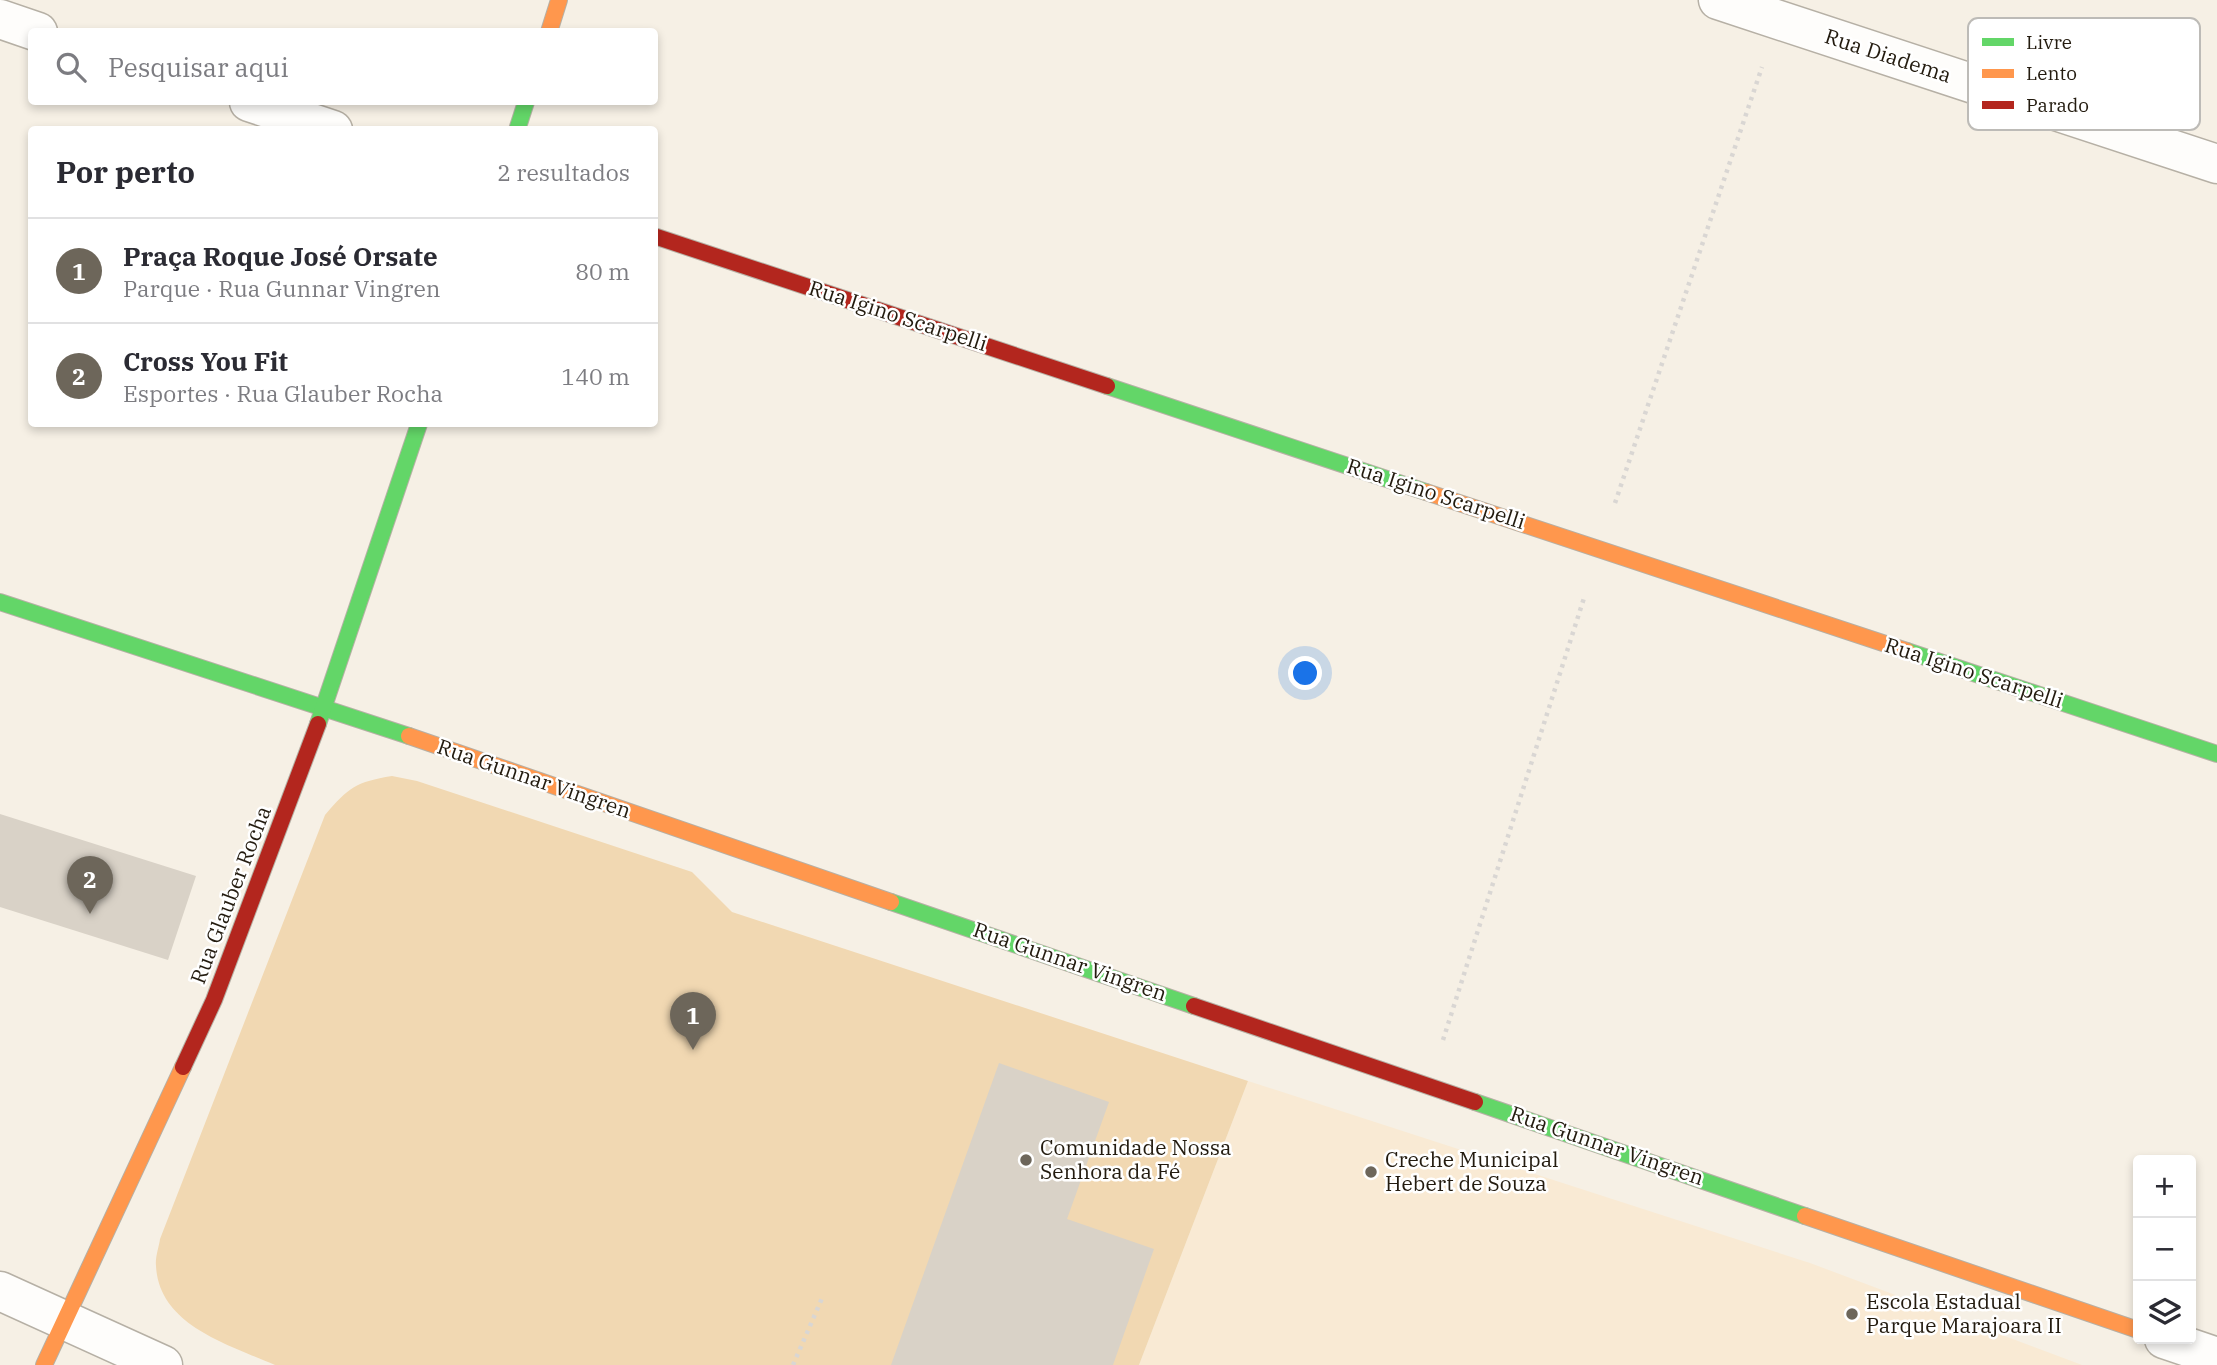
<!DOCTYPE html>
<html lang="pt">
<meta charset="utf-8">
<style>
body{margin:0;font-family:"IBM Plex Serif",serif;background:#f7f7f7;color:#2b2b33}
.controls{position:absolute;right:21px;bottom:21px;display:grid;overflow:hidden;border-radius:7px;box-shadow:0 4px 10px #0003}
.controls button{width:63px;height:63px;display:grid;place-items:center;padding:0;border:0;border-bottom:2px solid #e1e1e2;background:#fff;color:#2b2b33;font:35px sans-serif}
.you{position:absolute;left:1306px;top:674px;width:24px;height:24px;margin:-18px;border:5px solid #fff;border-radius:50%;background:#1a73e8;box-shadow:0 0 0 10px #1a73e833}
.badge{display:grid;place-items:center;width:46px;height:46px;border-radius:50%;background:#6d665a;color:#fff;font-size:23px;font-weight:700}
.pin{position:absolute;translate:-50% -58px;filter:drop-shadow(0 2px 4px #0008)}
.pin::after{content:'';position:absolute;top:37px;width:24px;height:21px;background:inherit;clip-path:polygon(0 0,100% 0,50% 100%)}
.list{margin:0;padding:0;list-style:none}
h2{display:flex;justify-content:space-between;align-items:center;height:91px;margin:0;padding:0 28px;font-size:30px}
h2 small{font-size:23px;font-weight:400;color:#7c7c81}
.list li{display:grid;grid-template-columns:46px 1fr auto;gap:21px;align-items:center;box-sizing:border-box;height:105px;padding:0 28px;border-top:2px solid #e1e1e2}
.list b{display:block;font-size:26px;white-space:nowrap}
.list p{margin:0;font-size:23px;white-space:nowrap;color:#7c7c81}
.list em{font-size:23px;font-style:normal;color:#7c7c81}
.icon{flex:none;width:38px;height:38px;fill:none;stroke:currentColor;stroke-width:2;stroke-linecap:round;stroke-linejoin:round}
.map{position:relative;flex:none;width:2217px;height:1365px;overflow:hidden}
.search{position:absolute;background:#fff;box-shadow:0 4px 10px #0003;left:28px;top:28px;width:630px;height:77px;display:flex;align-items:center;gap:18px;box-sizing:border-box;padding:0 24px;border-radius:7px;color:#7c7c81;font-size:26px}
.panel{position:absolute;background:#fff;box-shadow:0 4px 10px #0003;left:28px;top:126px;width:630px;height:301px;border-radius:7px}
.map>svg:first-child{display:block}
.built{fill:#f9ead4}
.green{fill:#f1d8b2}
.building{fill:#d9d2c7}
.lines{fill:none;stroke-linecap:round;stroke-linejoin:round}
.street-casing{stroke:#b6b0a5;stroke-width:41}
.fast-casing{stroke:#b6b0a5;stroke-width:18}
.slow-casing{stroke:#b6b0a5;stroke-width:18}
.jam-casing{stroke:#b6b0a5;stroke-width:18}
.path{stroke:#d9d6d3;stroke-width:4.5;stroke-dasharray:3.5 5;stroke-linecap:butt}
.street{stroke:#fefdfb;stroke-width:38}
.fast{stroke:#63d668;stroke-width:16}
.slow{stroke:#ff974d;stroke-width:16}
.jam{stroke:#b3261e;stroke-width:16}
.poi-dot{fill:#6d665a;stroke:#fff;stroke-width:2.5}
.labels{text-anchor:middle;stroke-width:5;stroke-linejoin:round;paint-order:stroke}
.street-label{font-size:21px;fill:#231b0f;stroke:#fff}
.poi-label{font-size:21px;fill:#231b0f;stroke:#fff;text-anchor:start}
.key{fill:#fff;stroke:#bdbbb7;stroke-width:2}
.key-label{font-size:19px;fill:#231b0f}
</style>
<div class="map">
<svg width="2217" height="1365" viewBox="0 0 2217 1365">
<rect width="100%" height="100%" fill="#f6f0e5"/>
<path class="built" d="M1248 1081 1810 1263 2082 1365H1139Z"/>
<path class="green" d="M392 776 417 781 692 872 732 912 1248 1081 1139 1365H275C230 1345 159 1326 156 1266 155 1257 159 1247 160 1239L325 815C349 787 356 782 392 776Z"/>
<g class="building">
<path d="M0 814 196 876 168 960 0 907Z"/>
<path d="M999 1063 1109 1102 1067 1219 1154 1249 1113 1365H891Z"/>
</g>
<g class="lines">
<defs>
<g id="street">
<path d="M1718 0 2217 164"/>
<path d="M0 19 38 32"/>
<path d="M249 102 333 130"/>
<path d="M0 1291 163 1365"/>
<path d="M2164 1339 2217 1357"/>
</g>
<g id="fast">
<path d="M517 130 526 102"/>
<path d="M1107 386 1426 492"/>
<path d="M0 602 409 736"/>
<path d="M1907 651 2217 754"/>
<path d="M318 724 419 424"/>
<path d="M891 902 1194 1006"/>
<path d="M1475 1102 1805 1216"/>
</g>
<g id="slow">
<path d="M549 32 559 0"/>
<path d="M1426 492 1907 651"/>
<path d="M409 736 891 902"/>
<path d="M1805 1216 2138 1330"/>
<path d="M44 1365 183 1067"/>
</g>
<g id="jam">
<path d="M654 236 1107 386"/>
<path d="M1194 1006 1475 1102"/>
<path d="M183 1067 214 1000 318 724"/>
</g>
</defs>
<use href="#street" class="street-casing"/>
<use href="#fast" class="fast-casing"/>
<use href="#slow" class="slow-casing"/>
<use href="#jam" class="jam-casing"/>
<g class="path">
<path d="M1615 503 1762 67"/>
<path d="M1443 1040 1584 598"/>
<path d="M793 1365 823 1296"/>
</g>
<use href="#street" class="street"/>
<use href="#fast" class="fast"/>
<use href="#slow" class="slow"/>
<use href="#jam" class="jam"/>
</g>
<g class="poi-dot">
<circle cx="1026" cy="1160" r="7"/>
<circle cx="1371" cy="1172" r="7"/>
<circle cx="1852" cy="1314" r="7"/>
</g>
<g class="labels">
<g class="street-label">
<text transform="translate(1888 56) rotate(18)" y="7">Rua Diadema</text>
<text transform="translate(898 316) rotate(18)" y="7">Rua Igino Scarpelli</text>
<text transform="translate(1436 494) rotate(18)" y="7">Rua Igino Scarpelli</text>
<text transform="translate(1974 673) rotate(18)" y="7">Rua Igino Scarpelli</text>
<text transform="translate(534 779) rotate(19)" y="7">Rua Gunnar Vingren</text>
<text transform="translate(231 895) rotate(-69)" y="7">Rua Glauber Rocha</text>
<text transform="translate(1070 962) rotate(19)" y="7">Rua Gunnar Vingren</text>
<text transform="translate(1607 1146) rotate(19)" y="7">Rua Gunnar Vingren</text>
</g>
<g class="poi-label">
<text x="1040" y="1155">Comunidade Nossa<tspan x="1040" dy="24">Senhora da Fé</tspan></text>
<text x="1385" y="1167">Creche Municipal<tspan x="1385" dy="24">Hebert de Souza</tspan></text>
<text x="1866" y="1309">Escola Estadual<tspan x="1866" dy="24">Parque Marajoara II</tspan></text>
</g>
</g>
<rect x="1968" y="18" width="232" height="112" rx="10" class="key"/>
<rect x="1982" y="38" width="32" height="8" fill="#63d668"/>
<rect x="1982" y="69" width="32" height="9" fill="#ff974d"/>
<rect x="1982" y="101" width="32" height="8" fill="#b3261e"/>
<g class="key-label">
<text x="2026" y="49">Livre</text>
<text x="2026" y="80">Lento</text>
<text x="2026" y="112">Parado</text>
</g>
</svg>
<div class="controls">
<button>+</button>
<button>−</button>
<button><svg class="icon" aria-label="layers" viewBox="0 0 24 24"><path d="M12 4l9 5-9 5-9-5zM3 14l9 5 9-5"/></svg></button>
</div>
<div class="you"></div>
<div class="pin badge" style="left:693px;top:1050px">1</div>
<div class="pin badge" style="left:90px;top:914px">2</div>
<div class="search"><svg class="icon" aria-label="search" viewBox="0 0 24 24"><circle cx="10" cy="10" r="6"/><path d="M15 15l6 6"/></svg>Pesquisar aqui</div>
<section class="panel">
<h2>Por perto<small>2 resultados</small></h2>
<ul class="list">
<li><span class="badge">1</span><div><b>Praça Roque José Orsate</b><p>Parque · Rua Gunnar Vingren</p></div><em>80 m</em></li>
<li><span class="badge">2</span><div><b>Cross You Fit</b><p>Esportes · Rua Glauber Rocha</p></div><em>140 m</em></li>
</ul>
</section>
</div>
